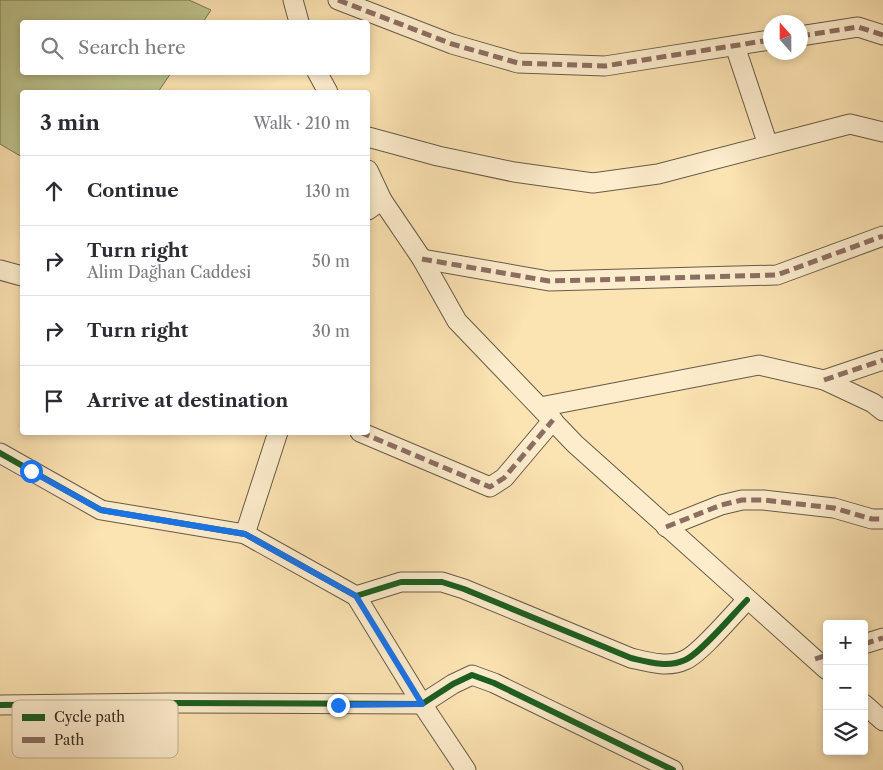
<!DOCTYPE html>
<meta charset="utf-8">
<style>
body{margin:0;font-family:"Libre Caslon Text",serif;background:#f2f2f3;color:#2b2b33}
.controls{position:absolute;right:15px;bottom:15px;display:grid;overflow:hidden;border-radius:5px;box-shadow:0 2px 8px #0003}
.controls button{width:45px;height:45px;display:grid;place-items:center;padding:0;border:0;border-bottom:1px solid #e1e1e2;background:#fff;color:#2b2b33;font:25px sans-serif}
.compass{position:absolute;left:763px;top:15px;width:45px;height:45px;border-radius:50%;background:#fff;box-shadow:0 2px 8px #0003;rotate:339deg}
.stop{position:absolute;width:15px;height:15px;margin:-11px;border:4px solid #1a73e8;border-radius:50%;background:#fff}
.stop.end{background:#1a73e8;border-color:#fff;box-shadow:0 1px 5px #0008}
.list{margin:0;padding:0;list-style:none}
h2{display:flex;justify-content:space-between;align-items:center;height:65px;margin:0;padding:0 20px;font-size:21px}
h2 small{font-size:16px;font-weight:400;color:#7c7c81}
.list li{display:grid;grid-template-columns:32px 1fr auto;gap:15px;align-items:center;box-sizing:border-box;height:70px;padding:0 20px;border-top:1px solid #e1e1e2}
.list b{display:block;font-size:19px;white-space:nowrap}
.list p{margin:0;font-size:16px;white-space:nowrap;color:#7c7c81}
.list em{font-size:16px;font-style:normal;color:#7c7c81}
.icon{flex:none;width:28px;height:28px;fill:none;stroke:currentColor;stroke-width:2;stroke-linecap:round;stroke-linejoin:round}
.map{position:relative;flex:none;width:883px;height:770px;overflow:hidden}
.search{position:absolute;background:#fff;box-shadow:0 2px 8px #0003;left:20px;top:20px;width:350px;height:55px;display:flex;align-items:center;gap:12px;box-sizing:border-box;padding:0 18px;border-radius:5px;color:#7c7c81;font-size:19px}
.panel{position:absolute;background:#fff;box-shadow:0 2px 8px #0003;left:20px;top:90px;width:350px;height:345px;border-radius:5px}
.map>svg:first-child{display:block}
.green{fill:#bec48d;stroke:#7a7858}
.lines{fill:none;stroke-linecap:round;stroke-linejoin:round}
.minor-casing{stroke:#685a48;stroke-width:21}
.minor{stroke:#fdedcd;stroke-width:19}
.quiet{stroke:#8d6e63;stroke-width:5;stroke-dasharray:10 5;stroke-linecap:butt}
.cycleway-casing{stroke:#fdedcd;stroke-width:9}
.cycleway{stroke:#1b5e20;stroke-width:6}
.route{stroke:#1a73e8;stroke-width:6}
.key{fill:#fdedcd;stroke:#c2b39a;stroke-width:1}
.key-label{font-size:14px;fill:#372d24}
</style>
<div class="map">
<svg width="883" height="770" viewBox="0 0 883 770">
<rect width="100%" height="100%" fill="#fce3b2"/>
<filter id="stains"><feTurbulence type="fractalNoise" baseFrequency=".004" numOctaves="4"/><feColorMatrix values="0 0 0 0 .2 0 0 0 0 .09 0 0 0 0 .02 0 0 0 .5 -.17"/></filter>
<radialGradient id="worn" r=".72"><stop offset=".6" stop-color="#630" stop-opacity="0"/><stop offset="1" stop-color="#630" stop-opacity=".3"/></radialGradient>
<path class="green" d="M0 0H189L211 10 203 22H22V72L171 73 158 92H22V157L0 144Z"/>
<g class="lines">
<defs>
<g id="minor">
<path d="M293 0 299 22"/>
<path d="M338 0 452 44 518 63 605 66 770 40"/>
<path d="M800 36 858 27 883 35"/>
<path d="M735 46 768 145"/>
<path d="M317 72 328 92"/>
<path d="M368 137 438 156 514 172 593 183 658 174 850 124 883 132"/>
<path d="M368 170 382 200 368 210"/>
<path d="M382 200 422 259 457 321 575 444 827 670"/>
<path d="M422 259 549 281 777 275 883 236"/>
<path d="M0 270 22 276"/>
<path d="M824 380 883 360"/>
<path d="M540 407 759 365 824 380 873 403 883 411"/>
<path d="M360 432 490 487 504 478 553 420"/>
<path d="M0 453 101 510 245 534 356 596 401 582H442L464 589 631 658C648 662 668 668 685 660 700 654 734 613 747 600"/>
<path d="M666 527 721 505 742 500H763L834 508 872 519H883"/>
<path d="M245 534 278 432"/>
<path d="M356 596 422 704 466 770"/>
<path d="M864 644 883 638"/>
<path d="M864 704 883 721"/>
<path d="M0 705 169 703 422 704 453 684 472 675 494 683 673 770"/>
</g>
</defs>
<use href="#minor" class="minor-casing"/>
<use href="#minor" class="minor"/>
<g class="quiet">
<path d="M338 0 452 44 518 63 605 66 770 40"/>
<path d="M800 36 858 27 883 35"/>
<path d="M422 259 549 281 777 275 883 236"/>
<path d="M824 380 883 360"/>
<path d="M360 432 490 487 504 478 553 420"/>
<path d="M666 527 721 505 742 500H763L834 508 872 519H883"/>
<path d="M864 644 883 638"/>
<path d="M815 659 827 655"/>
</g>
<defs>
<g id="cycleway">
<path d="M0 453 101 510 245 534 356 596 401 582H442L464 589 631 658C648 662 668 668 685 660 700 654 734 613 747 600"/>
<path d="M0 705 169 703 422 704 453 684 472 675 494 683 673 770"/>
</g>
</defs>
<use href="#cycleway" class="cycleway-casing"/>
<use href="#cycleway" class="cycleway"/>
</g>
<g class="lines">
<path class="route" d="M31 471 101 510 245 534 356 596 422 704 338 705"/>
</g>
<rect x="12" y="700" width="166" height="58" rx="8" class="key"/>
<rect x="22" y="714" width="23" height="7" fill="#1b5e20"/>
<rect x="22" y="737" width="23" height="6" fill="#8d6e63"/>
<g class="key-label">
<text x="54" y="722">Cycle path</text>
<text x="54" y="745">Path</text>
</g>
<rect width="100%" height="100%" filter="url(#stains)"/>
<rect width="100%" height="100%" fill="url(#worn)"/>
</svg>
<div class="controls">
<button>+</button>
<button>−</button>
<button><svg class="icon" aria-label="layers" viewBox="0 0 24 24"><path d="M12 4l9 5-9 5-9-5zM3 14l9 5 9-5"/></svg></button>
</div>
<svg class="compass" viewBox="-18 -18 36 36"><path d="M0-13l5 13h-10z" fill="#e53935"/><path d="M0 13l5-13h-10z" fill="#7c7c81"/></svg>
<div class="stop" style="left:31px;top:471px"></div>
<div class="stop end" style="left:338px;top:705px"></div>
<div class="search"><svg class="icon" aria-label="search" viewBox="0 0 24 24"><circle cx="10" cy="10" r="6"/><path d="M15 15l6 6"/></svg>Search here</div>
<section class="panel">
<h2>3 min<small>Walk · 210 m</small></h2>
<ul class="list">
<li><svg class="icon" aria-label="ahead" viewBox="0 0 24 24"><path d="M12 20V5M6 11l6-6 6 6"/></svg><div><b>Continue</b></div><em>130 m</em></li>
<li><svg class="icon" aria-label="right" viewBox="0 0 24 24"><path d="M7 20v-9h11M14 6l5 5-5 5"/></svg><div><b>Turn right</b><p>Alim Dağhan Caddesi</p></div><em>50 m</em></li>
<li><svg class="icon" aria-label="right" viewBox="0 0 24 24"><path d="M7 20v-9h11M14 6l5 5-5 5"/></svg><div><b>Turn right</b></div><em>30 m</em></li>
<li><svg class="icon" aria-label="arrive" viewBox="0 0 24 24"><path d="M6 21V4h12l-3 4 3 4H6"/></svg><div><b>Arrive at destination</b></div></li>
</ul>
</section>
</div>
